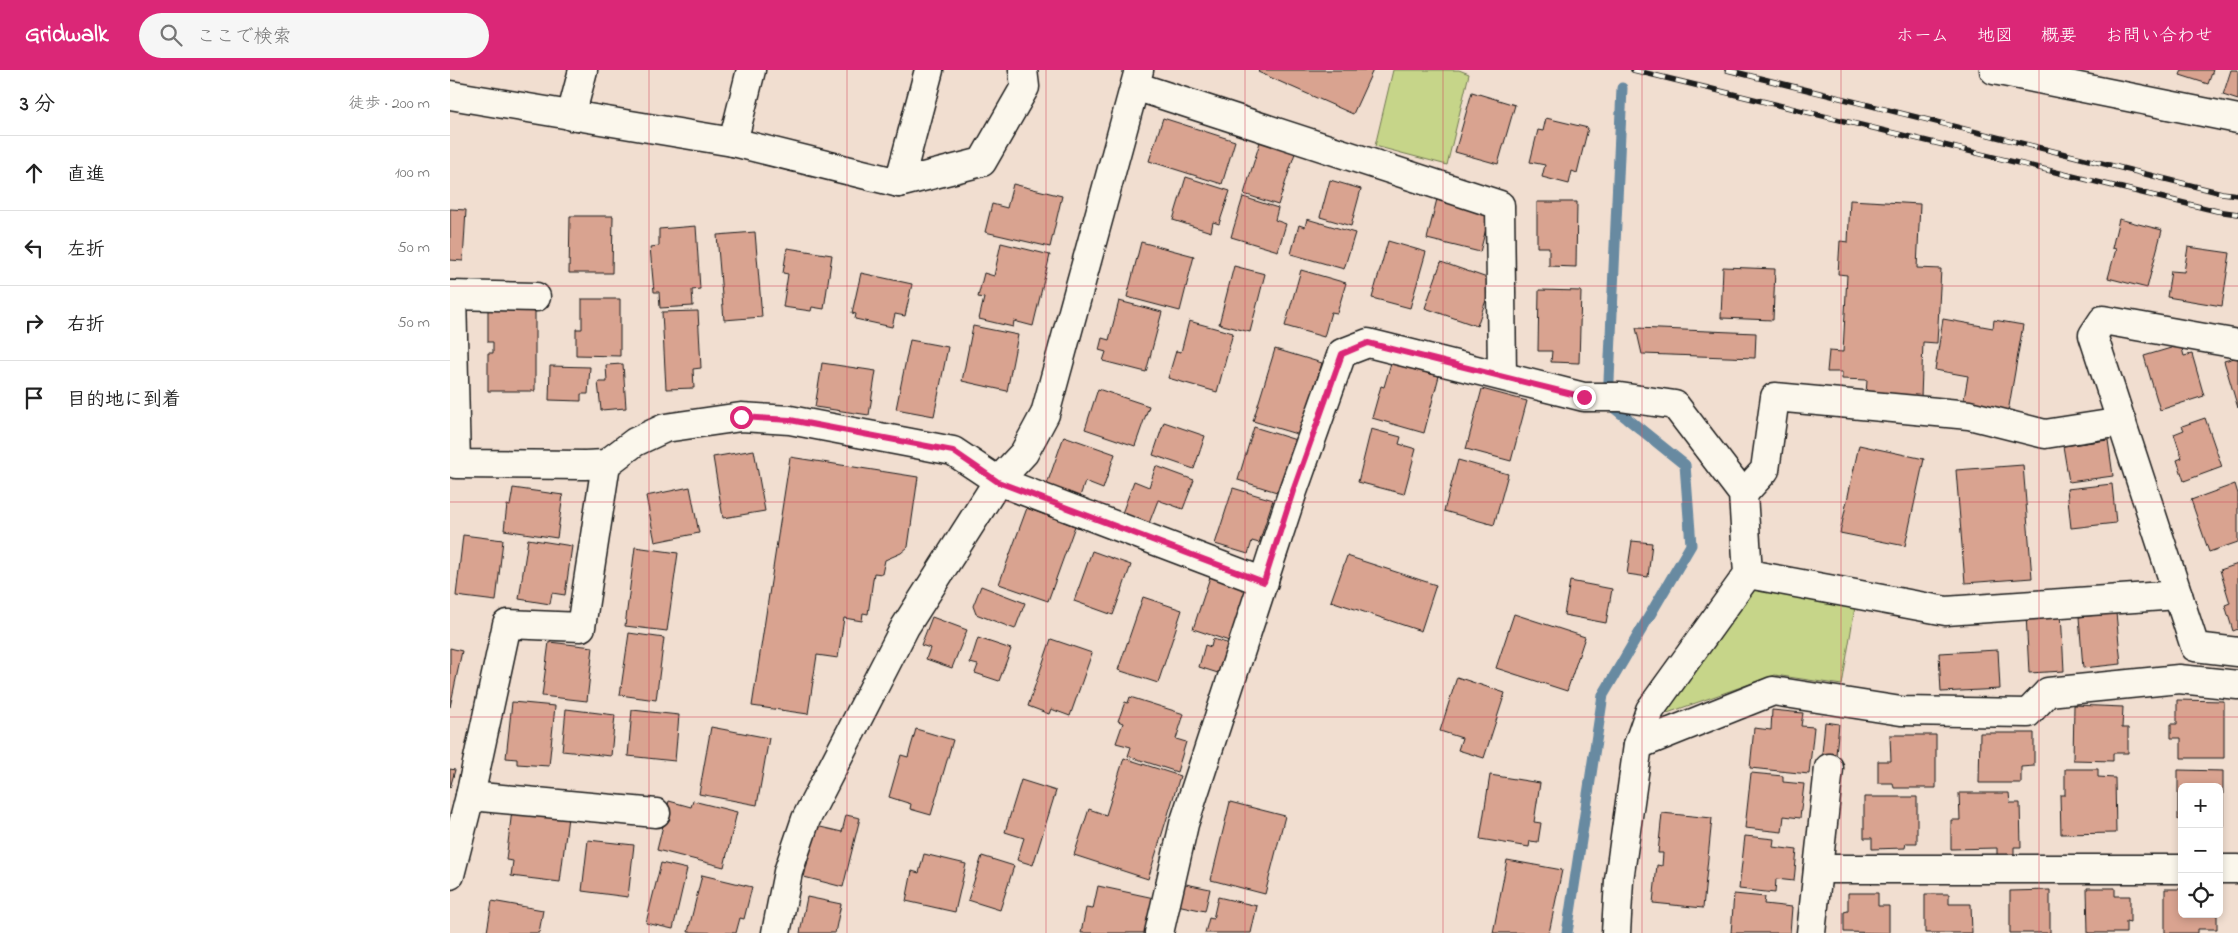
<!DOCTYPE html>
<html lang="ja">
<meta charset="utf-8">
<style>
body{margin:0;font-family:"Indie Flower","Klee One",sans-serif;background:#f6f6f6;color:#222}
.controls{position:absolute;right:15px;bottom:15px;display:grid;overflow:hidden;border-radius:8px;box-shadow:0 2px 8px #0003}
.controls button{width:45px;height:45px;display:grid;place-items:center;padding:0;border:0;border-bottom:1px solid #e0e0e0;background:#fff;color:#222;font:25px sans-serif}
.stop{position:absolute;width:15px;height:15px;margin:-11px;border:4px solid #db2777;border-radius:50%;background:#fff}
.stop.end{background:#db2777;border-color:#fff;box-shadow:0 1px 5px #0008}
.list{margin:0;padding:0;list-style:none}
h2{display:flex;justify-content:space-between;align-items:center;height:65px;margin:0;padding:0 20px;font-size:21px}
h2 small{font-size:16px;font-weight:400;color:#767676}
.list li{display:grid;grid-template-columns:32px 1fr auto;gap:15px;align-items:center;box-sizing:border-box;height:75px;padding:0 20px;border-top:1px solid #e0e0e0}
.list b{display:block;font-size:19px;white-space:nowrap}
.list em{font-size:16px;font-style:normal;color:#767676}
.icon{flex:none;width:28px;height:28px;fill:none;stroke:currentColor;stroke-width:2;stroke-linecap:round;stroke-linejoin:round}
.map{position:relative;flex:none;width:1788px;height:863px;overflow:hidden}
header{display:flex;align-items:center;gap:30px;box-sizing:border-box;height:70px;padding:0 25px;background:#db2777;color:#fff}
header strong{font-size:24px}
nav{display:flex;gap:28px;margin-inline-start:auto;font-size:18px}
.search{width:350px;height:45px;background:#f6f6f6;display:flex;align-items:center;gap:12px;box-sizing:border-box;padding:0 18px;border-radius:28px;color:#767676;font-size:19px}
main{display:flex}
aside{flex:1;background:#fff}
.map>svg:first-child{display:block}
.green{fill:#c6d589;stroke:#717852}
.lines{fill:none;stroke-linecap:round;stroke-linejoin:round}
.stream{stroke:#688aa1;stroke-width:11}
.building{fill:#d9a390;stroke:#1c1c1c}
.minor-casing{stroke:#1c1c1c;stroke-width:31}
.tertiary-casing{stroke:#1c1c1c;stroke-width:31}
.minor{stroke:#fbf7ec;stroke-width:28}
.tertiary{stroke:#fbf7ec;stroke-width:28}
.rail-casing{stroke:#1c1c1c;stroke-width:5.5}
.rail{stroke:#fbf7ec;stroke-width:4;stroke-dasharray:11;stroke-linecap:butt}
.route{stroke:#db2777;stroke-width:6}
.grid{fill:none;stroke:#d1495b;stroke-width:1;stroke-opacity:0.55}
</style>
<header>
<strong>Gridwalk</strong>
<div class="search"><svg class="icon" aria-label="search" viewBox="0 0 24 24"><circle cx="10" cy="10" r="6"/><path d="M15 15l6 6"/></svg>ここで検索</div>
<nav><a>ホーム</a><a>地図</a><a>概要</a><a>お問い合わせ</a></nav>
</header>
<main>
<aside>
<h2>3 分<small>徒歩 · 200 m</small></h2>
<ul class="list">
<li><svg class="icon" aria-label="ahead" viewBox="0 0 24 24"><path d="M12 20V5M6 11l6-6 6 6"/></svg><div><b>直進</b></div><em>100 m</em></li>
<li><svg class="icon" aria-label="left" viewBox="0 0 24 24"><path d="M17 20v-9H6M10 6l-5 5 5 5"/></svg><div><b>左折</b></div><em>50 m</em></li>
<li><svg class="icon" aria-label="right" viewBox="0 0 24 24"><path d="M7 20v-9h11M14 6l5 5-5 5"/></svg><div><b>右折</b></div><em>50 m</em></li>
<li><svg class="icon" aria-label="arrive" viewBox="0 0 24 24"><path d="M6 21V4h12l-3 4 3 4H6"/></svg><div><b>目的地に到着</b></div></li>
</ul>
</aside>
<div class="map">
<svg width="1788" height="863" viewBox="0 0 1788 863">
<rect width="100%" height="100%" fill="#f1ded0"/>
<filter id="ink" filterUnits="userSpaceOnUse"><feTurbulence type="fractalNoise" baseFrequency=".02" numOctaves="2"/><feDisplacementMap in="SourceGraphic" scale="10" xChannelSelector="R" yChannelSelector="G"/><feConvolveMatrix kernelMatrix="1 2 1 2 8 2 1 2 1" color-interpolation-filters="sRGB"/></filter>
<g filter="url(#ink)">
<g class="green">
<path d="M943 0H1009L1019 4 997 95 925 76Z"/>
<path d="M1296 519H1309L1405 537 1392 615 1325 605 1206 647Z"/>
</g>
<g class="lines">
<path class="stream" d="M1117 863 1153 625 1241 475 1235 395 1158 333 1172 18"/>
</g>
<g class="building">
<path d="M810 0H923L903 44 808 2Z"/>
<path d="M1732 0H1763L1758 14 1730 5Z"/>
<path d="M1781 0H1788V30L1773 25Z"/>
<path d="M1022 22 1065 35 1048 94 1005 82Z"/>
<path d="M713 48 785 71 772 114 699 91Z"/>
<path d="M1096 48 1138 58 1127 103 1122 101 1119 114 1092 107 1095 95 1080 92 1088 60 1093 61Z"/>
<path d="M811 69 846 80 828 135 794 124Z"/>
<path d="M736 107 780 121 769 154 763 152 761 162 723 150Z"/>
<path d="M880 110 911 119 901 156 870 147Z"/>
<path d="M563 114 612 126 600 177 535 162 542 134 557 138Z"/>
<path d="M793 127 828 138 825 150 836 154 828 181 781 167Z"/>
<path d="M987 129 1040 143 1030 182 977 169Z"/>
<path d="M1400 130 1470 134 1467 198 1491 199 1487 273 1473 272 1471 328 1416 325 1417 310 1392 309V302H1377L1379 281 1393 282 1397 205 1388 204 1390 171 1398 172Z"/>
<path d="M1087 132H1127L1126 197 1099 196V177H1087Z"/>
<path d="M0 139 16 140 13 191 0 190Z"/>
<path d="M120 146H163L162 203H119Z"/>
<path d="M857 149 905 163 894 199 841 184 849 155 855 157Z"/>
<path d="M1669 149 1712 160 1697 218 1658 208 1666 179 1662 178Z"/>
<path d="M246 156 250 219 242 220 243 236 210 238 209 222H204L200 177 209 176V159Z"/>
<path d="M305 162 312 247 274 250 267 165Z"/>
<path d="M938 171 976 182 960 238 922 228Z"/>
<path d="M691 172 744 186 730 241 677 227Z"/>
<path d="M551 173 600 185 583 256 564 251 563 257 529 249 534 228 528 227 534 203 544 206Z"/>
<path d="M1738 177 1780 183 1772 236 1717 227 1721 201 1734 202Z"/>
<path d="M337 178 382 185 374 239 362 237 361 241 333 237 338 204 333 203Z"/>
<path d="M991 192 1043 210 1027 256 975 238Z"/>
<path d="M784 196 815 204 800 262 769 254Z"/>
<path d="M1273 197 1325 199 1323 250 1271 248Z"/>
<path d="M851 200 896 213 887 243 881 242 874 267 835 256Z"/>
<path d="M411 203 462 214 455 246 445 244 442 257 405 249 406 244 402 243Z"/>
<path d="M1089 220 1131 221 1129 293 1101 292 1102 281H1088Z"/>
<path d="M132 229H170V286L126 285V259H132Z"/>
<path d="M669 231 712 242 696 302 653 291 656 282 649 280 652 268 659 270Z"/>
<path d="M38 236 85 237V321H38V283H43V272H38Z"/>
<path d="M248 241 251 298 243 299 244 318 216 319 212 242Z"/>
<path d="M1493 249 1543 258 1544 250 1573 255 1558 342 1513 335 1518 306 1485 300Z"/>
<path d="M739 251 783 263 767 322 718 308 726 281 731 282Z"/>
<path d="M523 256 568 265 557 321 512 311Z"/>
<path d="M1186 258 1306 263 1305 288 1192 284Z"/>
<path d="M460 270 498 277 484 346 446 339Z"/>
<path d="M1731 275 1734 286 1742 284 1754 326 1710 340 1694 286Z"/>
<path d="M825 279 872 293 850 365 803 351Z"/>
<path d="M1788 287V338L1774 291Z"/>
<path d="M372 293 426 301 419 345 365 337Z"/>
<path d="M941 293 989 306 974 363 922 348 931 316 934 317Z"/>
<path d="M173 294 176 338 151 340 148 312H157L156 295Z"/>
<path d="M100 296 140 297 138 324H131V331L99 330Z"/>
<path d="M648 319 699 336 685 376 635 359Z"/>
<path d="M1032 319 1077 331 1061 391 1016 379Z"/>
<path d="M1755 348 1772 397 1734 411 1727 390 1732 388 1724 364 1734 360 1732 356Z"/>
<path d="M714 352 755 366 744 399 703 385Z"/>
<path d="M804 357 846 370 830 423 788 410Z"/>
<path d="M921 359 951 367 949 374 966 379 954 424 908 412Z"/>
<path d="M614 366 665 384 653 419 635 412 629 429 596 417Z"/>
<path d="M1658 370 1663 406 1619 412 1613 376Z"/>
<path d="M1409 375 1474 389 1455 476 1390 463Z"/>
<path d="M304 380 315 441 273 448 263 387Z"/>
<path d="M340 387 468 407 458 477 451 483 435 490 432 504 424 503 418 544 413 543 412 551 394 548 388 588 367 585 358 644 302 636Z"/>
<path d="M1008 390 1058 404 1044 455 994 441Z"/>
<path d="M1573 395 1582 508 1515 513 1506 400Z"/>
<path d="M706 396 744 410 733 439 708 430 698 456 671 446 684 411 699 417Z"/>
<path d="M1662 414 1666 453 1621 458 1617 419Z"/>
<path d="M1785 414 1788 424V472L1759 482 1741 430Z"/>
<path d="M240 417 249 463 205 472 196 426Z"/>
<path d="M63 418 113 425 107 468 54 460 57 435 60 436Z"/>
<path d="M783 418 823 430 809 473 802 471 798 484 765 474Z"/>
<path d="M577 438 625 456 598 531 549 514Z"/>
<path d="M13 465 53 470 46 531 6 526Z"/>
<path d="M78 469 122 476 115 525 102 523 100 534 69 529Z"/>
<path d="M1182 471 1202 473 1198 507 1177 504Z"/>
<path d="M185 477 228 483 217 561 175 556Z"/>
<path d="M642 481 681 495 663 545 624 531Z"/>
<path d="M897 486 986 515 971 561 881 531Z"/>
<path d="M1788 494V559L1783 561 1775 535 1780 533 1770 500Z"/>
<path d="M760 507 799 520 782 572 743 559Z"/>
<path d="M1120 511 1162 519 1156 553 1114 545Z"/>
<path d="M531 516 575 533 565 559 526 544 523 536Z"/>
<path d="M693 527 732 540 708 613 668 600Z"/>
<path d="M1611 542 1614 601 1579 603 1576 544Z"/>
<path d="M1666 543 1671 594 1633 598 1629 547Z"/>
<path d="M1064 544 1135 567 1117 621 1046 598Z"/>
<path d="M482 547 517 560 502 598 476 589 480 578 471 575Z"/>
<path d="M179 563 214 568 206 630 170 625Z"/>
<path d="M528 568 561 579 549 611 525 603 528 595 520 593Z"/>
<path d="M601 569 642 583 620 646 601 639 599 644 578 636Z"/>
<path d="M763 569 780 574 771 604 749 597 755 575 761 577Z"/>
<path d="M99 572 143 577 137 631 92 626Z"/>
<path d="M0 578 12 581 0 637Z"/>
<path d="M1548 580 1550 619 1491 622 1489 583Z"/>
<path d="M1007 607 1055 623 1034 688 1008 680 1012 668 990 661Z"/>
<path d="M680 627 734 644 726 669 736 672 727 702 678 686 681 677 666 673 673 653 668 651 675 632 678 633Z"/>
<path d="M1727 630 1774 631V688H1731V668H1721V654H1727Z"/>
<path d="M62 632 105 636 99 696 67 694V689L56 688Z"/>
<path d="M1624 635 1673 637 1672 658H1678V683H1663V691L1623 690Z"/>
<path d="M116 639 165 645 161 686 112 681Z"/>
<path d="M182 640 229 645 225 691 178 686Z"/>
<path d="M1322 640 1353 643 1351 656 1364 657 1359 704 1300 698 1304 658 1321 660Z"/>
<path d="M1375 652 1389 654 1386 685 1372 683Z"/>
<path d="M261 657 319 668 307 735 249 724Z"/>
<path d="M466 659 503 670 481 745 460 739 461 734 439 727 451 685 458 687Z"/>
<path d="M1530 663H1584V696L1571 697V713H1529Z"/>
<path d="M1440 665H1486V718H1444L1443 713H1428V691H1441Z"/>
<path d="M674 688 730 706 698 809 624 785 639 739 656 745Z"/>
<path d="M0 699 5 700 0 718Z"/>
<path d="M1615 699H1648V707L1665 708 1666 763 1611 764 1610 725H1615Z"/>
<path d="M1728 700 1773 701V768H1769V717H1732V750H1728Z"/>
<path d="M1301 703 1333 706V712L1354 714 1350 748 1334 746 1332 762 1295 758Z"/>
<path d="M1040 705 1090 713 1084 752 1091 753 1088 772 1080 771 1079 777 1030 769Z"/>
<path d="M571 710 606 721 583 795 567 790 574 768 555 762Z"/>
<path d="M1509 723H1559L1560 733H1570L1571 777H1564V784L1547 785V778L1501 779V750H1510Z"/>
<path d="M1414 727H1467V773H1456L1455 778 1422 779V768H1414Z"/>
<path d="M219 731 241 737 243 731 287 742 274 797 207 780Z"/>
<path d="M780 732 835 746 815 824 761 810Z"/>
<path d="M62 740 118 747 110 812 61 806 63 791 56 790Z"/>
<path d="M1212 743 1262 748 1253 838 1203 833 1207 795 1212 796 1213 783H1208Z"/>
<path d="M396 745 410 748 393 817 354 807 366 756 392 762Z"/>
<path d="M1295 766 1324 769 1323 777 1347 780 1344 811 1326 809 1325 823 1289 819Z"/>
<path d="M138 770 184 775 178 827 132 821Z"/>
<path d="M474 784 516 794 505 842 456 831 462 801 469 803Z"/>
<path d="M532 786 564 796 550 840 518 830Z"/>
<path d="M1057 790 1112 800 1099 863H1043Z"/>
<path d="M211 793 237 799 223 859 196 853Z"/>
<path d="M252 805 302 817 294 849 290 848 286 863 238 862Z"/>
<path d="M731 813 760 819 755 841 727 835Z"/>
<path d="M648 816 704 828 696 863H631L636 838 643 839Z"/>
<path d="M1637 818H1665V826H1680V852L1676 851V863H1638Z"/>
<path d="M1715 819H1732V844H1767V859H1748V863H1715Z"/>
<path d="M1600 820V863H1560V821Z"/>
<path d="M1398 823H1428V836H1439V863L1394 862V842L1398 841Z"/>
<path d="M1284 824 1315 827 1314 834 1342 837 1340 863H1281Z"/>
<path d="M1475 824H1499V834H1521L1522 863H1475Z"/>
<path d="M357 827 391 834 385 863H350Z"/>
<path d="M768 827 807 836 801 863H755L759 848 763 849Z"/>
<path d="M42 831 93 840 89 863H34V861L37 862Z"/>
</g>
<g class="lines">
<defs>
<g id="minor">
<path d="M685 16 1050 135 1052 306"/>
<path d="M0 25 283 72 449 113 532 92 575 17 573 0"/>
<path d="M121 46 133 0"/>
<path d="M283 72 301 0"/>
<path d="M449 113 479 0"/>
<path d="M0 225H2L6 394 135 395 156 394 185 372 215 358 291 347 340 350 503 381 548 411 814 512"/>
<path d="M2 225 86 227"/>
<path d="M1788 274 1653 250 1643 265 1745 577 1788 582"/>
<path d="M1293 424 1315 400 1325 327 1519 345 1595 364 1672 352"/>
<path d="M1298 504 1496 541 1728 525"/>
<path d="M1188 675 1323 621 1451 641 1578 643 1598 622 1729 609 1788 615"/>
<path d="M20 726 206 743"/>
<path d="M1368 799H1732"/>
<path d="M1769 799H1788"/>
<path d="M0 805 20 726 57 554 131 557 156 394"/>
<path d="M326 863 338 802 356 749 455 557 548 411 574 383 595 344 689 0"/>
<path d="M709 863 734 754 843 421 892 283 918 273 1134 327H1170L1225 335 1293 424 1298 504 1200 640 1188 675 1169 810 1166 863"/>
<path d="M1361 863 1379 698"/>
</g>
<path id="tertiary" d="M1544 0 1788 49"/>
</defs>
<use href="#minor" class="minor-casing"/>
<use href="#tertiary" class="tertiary-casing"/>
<use href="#minor" class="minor"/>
<use href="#tertiary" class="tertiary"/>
<defs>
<g id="rail">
<path d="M1183 0 1767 141 1788 144"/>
<path d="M1277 0 1772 123 1788 125"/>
</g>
</defs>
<use href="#rail" class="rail-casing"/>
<use href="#rail" class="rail"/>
</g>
</g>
<g class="lines" filter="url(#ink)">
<path class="route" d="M291 347 340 350 503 381 548 412 814 512 843 421 892 284 918 273 1134 327"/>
</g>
<path class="grid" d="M199 0V863M397 0V863M596 0V863M795 0V863M993 0V863M1192 0V863M1391 0V863M1589 0V863M0 216H1788M0 432H1788M0 647H1788"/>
</svg>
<div class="controls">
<button>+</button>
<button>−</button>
<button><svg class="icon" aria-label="locate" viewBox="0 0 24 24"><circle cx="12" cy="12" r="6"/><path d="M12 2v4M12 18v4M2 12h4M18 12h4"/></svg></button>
</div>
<div class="stop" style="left:291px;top:347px"></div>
<div class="stop end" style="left:1134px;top:327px"></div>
</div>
</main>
